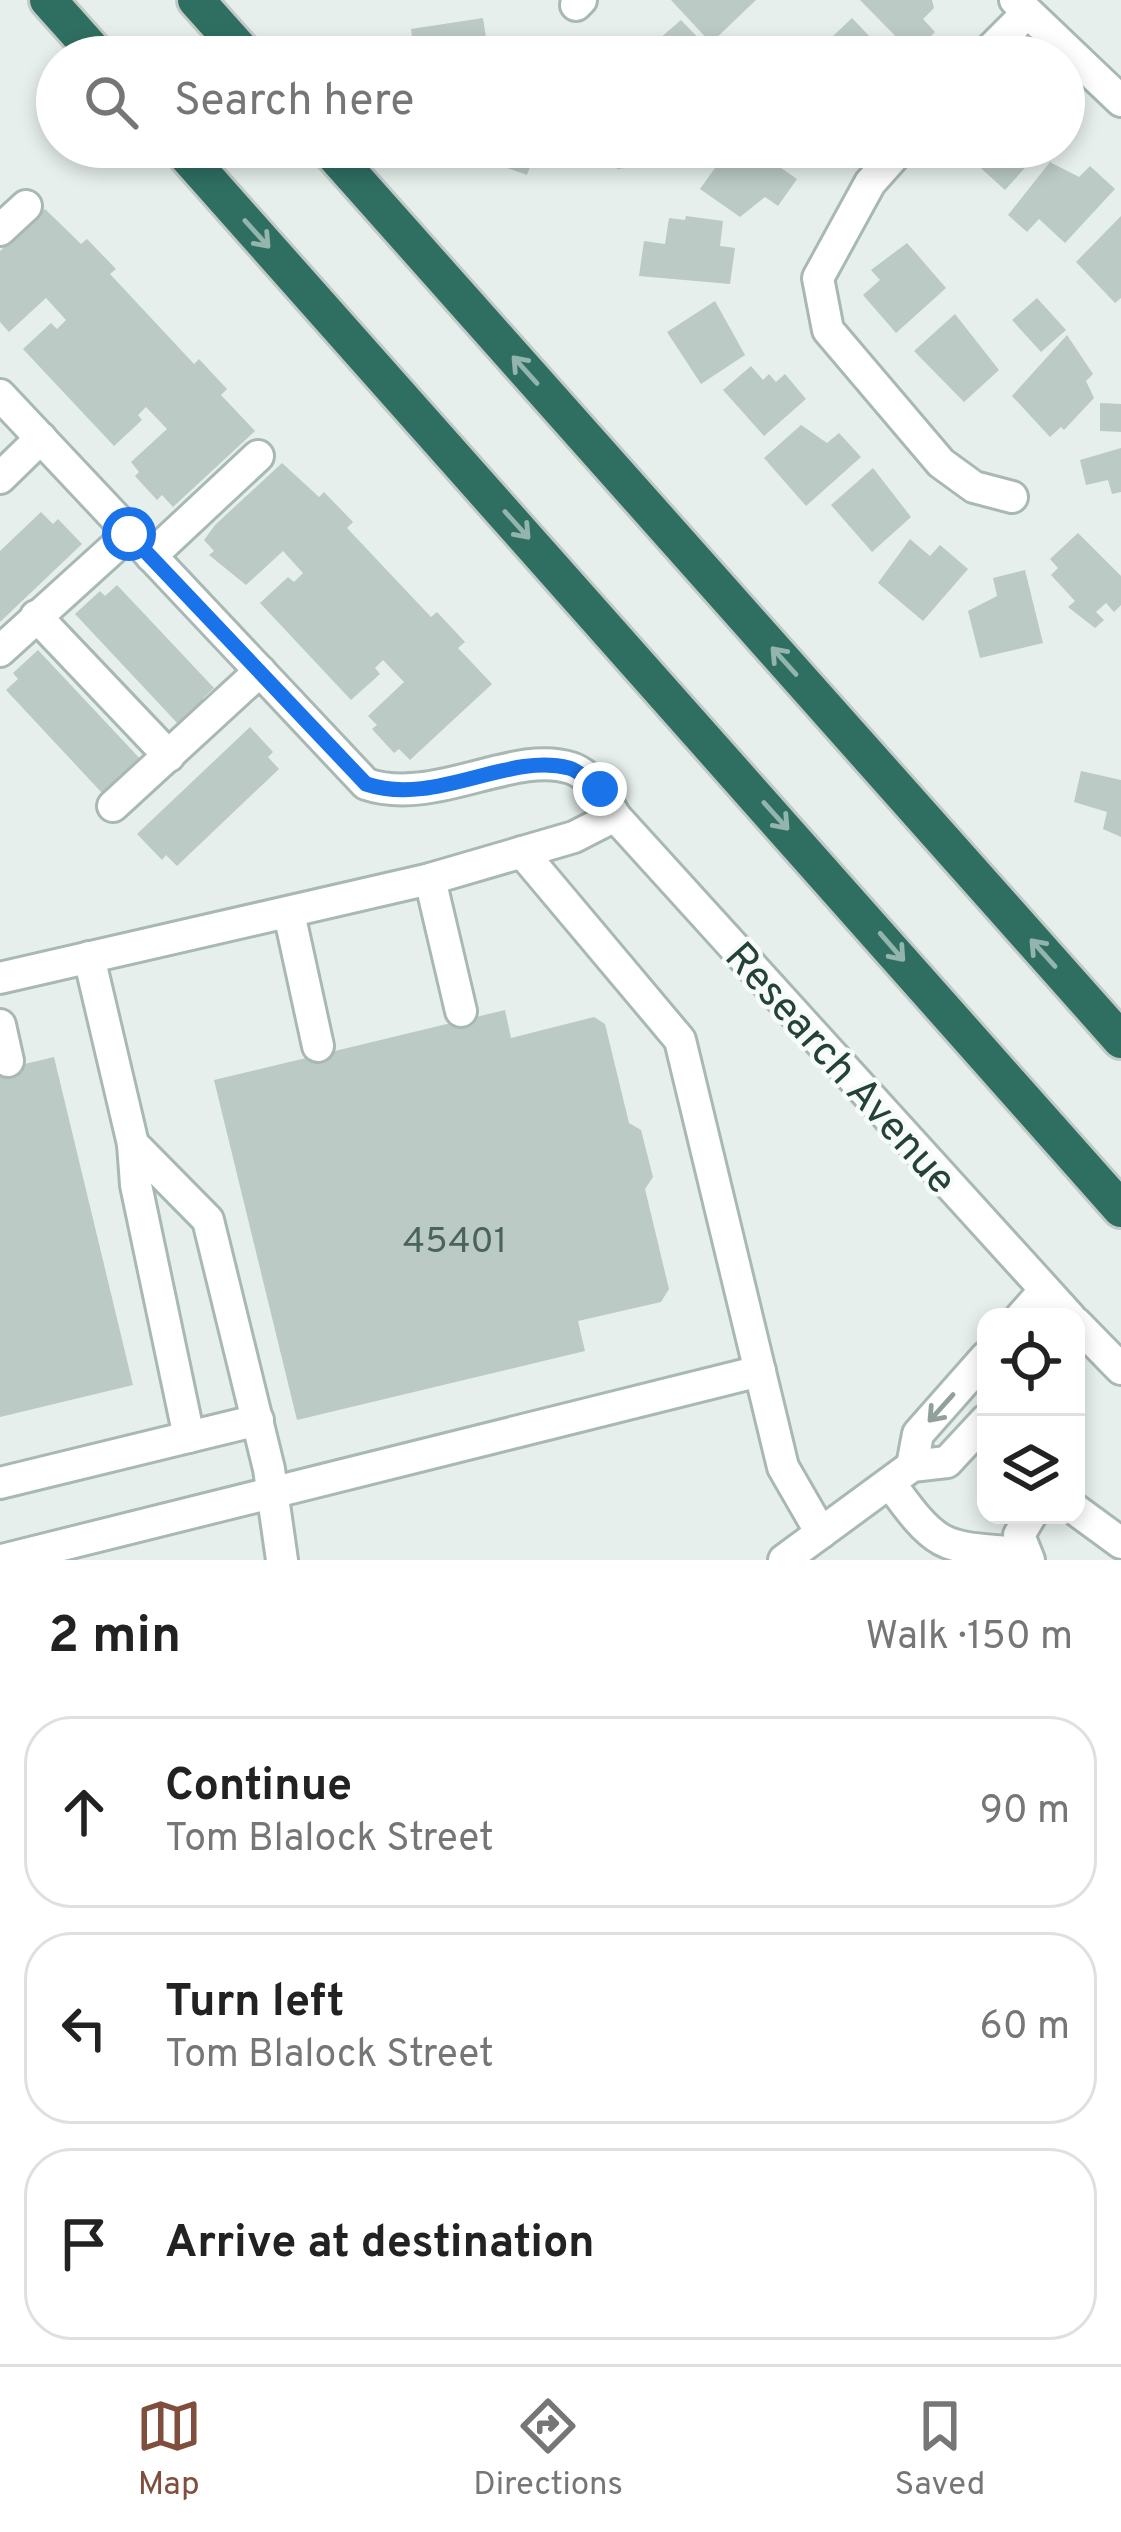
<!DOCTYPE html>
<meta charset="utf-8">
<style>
body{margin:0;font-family:Overpass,sans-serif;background:#f2f2f2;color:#222}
.controls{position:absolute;right:36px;bottom:36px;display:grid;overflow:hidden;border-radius:24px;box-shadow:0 6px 18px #0003}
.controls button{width:108px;height:108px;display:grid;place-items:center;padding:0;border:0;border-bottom:3px solid #e0e0e0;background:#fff;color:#222;font:60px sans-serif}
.stop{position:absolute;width:36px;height:36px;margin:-27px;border:9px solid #1a73e8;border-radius:50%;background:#fff}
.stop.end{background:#1a73e8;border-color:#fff;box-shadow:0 3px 12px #0008}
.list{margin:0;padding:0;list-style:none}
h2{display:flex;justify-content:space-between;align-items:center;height:156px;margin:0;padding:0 48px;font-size:51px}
h2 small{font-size:39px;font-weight:400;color:#767676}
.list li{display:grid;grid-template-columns:78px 1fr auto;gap:36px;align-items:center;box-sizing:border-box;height:192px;margin:0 24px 24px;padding:0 24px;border:3px solid #e0e0e0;border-radius:48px}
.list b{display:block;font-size:45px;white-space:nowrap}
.list p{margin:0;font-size:39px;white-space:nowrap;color:#767676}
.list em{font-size:39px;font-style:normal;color:#767676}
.icon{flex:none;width:66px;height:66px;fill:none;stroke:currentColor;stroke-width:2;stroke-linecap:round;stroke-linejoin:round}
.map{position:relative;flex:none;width:1121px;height:1560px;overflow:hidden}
.search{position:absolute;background:#fff;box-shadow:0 6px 18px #0003;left:36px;right:36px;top:36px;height:132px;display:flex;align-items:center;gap:30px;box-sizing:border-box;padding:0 42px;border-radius:66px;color:#767676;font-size:45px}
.sheet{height:804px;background:#fff}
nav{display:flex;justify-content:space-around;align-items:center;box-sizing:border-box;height:168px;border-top:3px solid #e0e0e0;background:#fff;font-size:33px;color:#767676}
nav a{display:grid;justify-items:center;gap:6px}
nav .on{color:#804e3d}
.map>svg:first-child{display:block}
.building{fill:#bbcac4}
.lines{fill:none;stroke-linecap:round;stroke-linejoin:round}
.minor-casing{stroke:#a8b8b2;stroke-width:36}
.highway-casing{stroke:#c2cac8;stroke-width:42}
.minor{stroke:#fff;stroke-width:30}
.highway{stroke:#2f6f62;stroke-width:36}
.oneway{stroke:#93b5ae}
.oneway2{stroke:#92a09c}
.route{stroke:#1a73e8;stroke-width:15}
.labels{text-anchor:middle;stroke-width:9;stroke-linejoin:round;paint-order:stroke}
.number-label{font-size:36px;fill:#4a645c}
.street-label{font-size:42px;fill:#24423a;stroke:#f7fbf9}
</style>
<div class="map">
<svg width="1121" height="1560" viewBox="0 0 1121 1560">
<rect width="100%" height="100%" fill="#e6efeb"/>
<g class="building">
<path d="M671 0H756L711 43Z"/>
<path d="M860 0H932L934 8 923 19 935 32 913 54Z"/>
<path d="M483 18 488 51 473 57H404L414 53 411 29Z"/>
<path d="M852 18 889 57H811Z"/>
<path d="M681 20 701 41 691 51 697 57H638Z"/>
<path d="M478 147H537L527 175 496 164 499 155Z"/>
<path d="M578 147H644L645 154 640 155 641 166 617 169 616 160 580 165Z"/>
<path d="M730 147H751L797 179 778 206 765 197 740 217 700 189Z"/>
<path d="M966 147H1044L1005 190 962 151Z"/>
<path d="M1050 162 1079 177 1090 166 1115 189 1065 243 1039 219 1027 232 1008 215Z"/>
<path d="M45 209 81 244 87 239 116 269 110 274 194 364 199 359 227 389 221 395 255 431 173 507 162 495 157 500 135 476 139 472 131 462 167 429 146 407 138 415 142 420 114 446 23 349 51 323 57 329 66 320 46 298 9 332 0 322V251Z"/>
<path d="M686 216 723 221 720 246 735 248 730 284 639 276 644 241 665 244 669 218 685 220Z"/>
<path d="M1121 216V298L1115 303 1076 262Z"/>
<path d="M907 243 946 288 896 333 863 295 880 280 871 270Z"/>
<path d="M1037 298 1066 330 1041 352 1012 320Z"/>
<path d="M715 301 745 355 701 384 667 332Z"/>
<path d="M955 314 999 370 964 402 914 351Z"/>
<path d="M1067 335 1093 374 1086 381 1094 398 1064 430 1061 427 1050 437 1012 396Z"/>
<path d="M751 366 763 380 769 374 776 382 785 374 806 399 764 436 723 390Z"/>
<path d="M1100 403 1121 404V432L1100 431Z"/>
<path d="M801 425 827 443 839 433 861 457 806 506 764 458Z"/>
<path d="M1121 448V492L1112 494 1108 480 1086 485 1080 460Z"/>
<path d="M282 463 319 497 324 492 353 522 347 528 431 617 437 612 465 642 458 648 492 684 410 760 399 749 394 753 372 729 377 725 368 716 404 682 383 660 375 668 380 674 351 700 260 603 288 577 294 582 303 573 283 551 246 585 209 555 214 551 204 540 215 525Z"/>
<path d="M873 468 911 517 872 552 831 505Z"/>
<path d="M41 512 53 524 58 519 82 544 0 622V551Z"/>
<path d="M1078 533 1121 576V605L1114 612 1106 603 1096 612 1104 620 1095 628 1068 607 1075 601 1051 575 1058 568 1050 559Z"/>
<path d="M910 539 930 556 940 545 968 569 923 621 878 583Z"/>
<path d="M1025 570 1043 643 980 658 968 611 997 596 993 578Z"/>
<path d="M117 585 214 688 203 698 207 703 181 727 75 614 100 591 105 596Z"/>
<path d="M38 650 144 763 118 787 113 783 102 793 6 690 18 679 13 673Z"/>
<path d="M250 727 273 752 268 757 279 769 177 866 166 855 162 860 137 834Z"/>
<path d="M1081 771 1121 780V837L1103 829 1107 812 1074 802Z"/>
<path d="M505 1010 511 1038 594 1017 605 1024 629 1123 641 1130 653 1177 645 1189 669 1289 661 1302 578 1321 585 1351 297 1420 214 1080Z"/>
<path d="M54 1057 133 1385 0 1417V1070Z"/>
</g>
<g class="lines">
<defs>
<g id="minor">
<path d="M1015 0 1121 101"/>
<path d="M576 5 581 0"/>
<path d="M983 57 1025 15"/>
<path d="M902 147 870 183 818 278 828 330 941 463 974 487 1012 497"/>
<path d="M0 230 26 206"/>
<path d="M0 395 366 784C435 807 514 749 571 768 592 775 605 798 615 816L1070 1317"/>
<path d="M0 478 41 438"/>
<path d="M151 556 258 456"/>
<path d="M36 616 169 756"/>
<path d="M0 651 129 534"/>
<path d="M113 806 260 671"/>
<path d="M522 852 680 1040 783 1467 821 1533"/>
<path d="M430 879 461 1011"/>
<path d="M289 913 318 1046"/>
<path d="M89 957 133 1144 208 1220 269 1469 282 1560"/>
<path d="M0 978 430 879 574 837 615 816"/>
<path d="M0 1025 8 1061"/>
<path d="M133 1144 136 1185 189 1437"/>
<path d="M1021 1317 1044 1291"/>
<path d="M1076 1323 1121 1369"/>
<path d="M912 1466 918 1434 986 1357"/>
<path d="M0 1483 258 1420"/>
<path d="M890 1483C939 1551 942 1547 1024 1553"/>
<path d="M1076 1510 1121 1543"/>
<path d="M2 1560 760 1371"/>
<path d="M784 1560 912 1466 947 1462 986 1420"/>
<path d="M1029 1560 1019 1535 1031 1515"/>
</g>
<g id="highway">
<path d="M48 0 99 57"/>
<path d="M196 0 247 57"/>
<path d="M179 147 1121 1209"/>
<path d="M327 147 1121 1040"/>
</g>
</defs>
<use href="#minor" class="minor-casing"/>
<use href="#highway" class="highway-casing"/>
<use href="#minor" class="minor"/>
<use href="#highway" class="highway"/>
</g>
<defs><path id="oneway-shaft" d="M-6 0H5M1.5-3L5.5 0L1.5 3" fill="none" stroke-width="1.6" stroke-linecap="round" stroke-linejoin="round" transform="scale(3)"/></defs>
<g class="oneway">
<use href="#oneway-shaft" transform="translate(257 234) rotate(48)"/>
<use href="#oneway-shaft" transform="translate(525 370) rotate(-132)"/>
<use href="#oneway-shaft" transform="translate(517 525) rotate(48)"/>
<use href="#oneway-shaft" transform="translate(784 661) rotate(-132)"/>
<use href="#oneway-shaft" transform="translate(776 816) rotate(48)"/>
<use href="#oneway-shaft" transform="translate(892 947) rotate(49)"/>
<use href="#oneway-shaft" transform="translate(1043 953) rotate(-132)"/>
</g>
<use class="oneway2" href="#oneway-shaft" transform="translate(941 1408) rotate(132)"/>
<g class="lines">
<path class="route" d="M129 534 366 784C436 807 507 752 569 768 580 771 591 783 600 789"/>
</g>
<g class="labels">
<g class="number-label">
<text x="455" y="1252">45401</text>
</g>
<g class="street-label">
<text transform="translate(842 1067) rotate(48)" y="15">Research Avenue</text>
</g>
</g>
</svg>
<div class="controls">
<button><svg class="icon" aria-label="locate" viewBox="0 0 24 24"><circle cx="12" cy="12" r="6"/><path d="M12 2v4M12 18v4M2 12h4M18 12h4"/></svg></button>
<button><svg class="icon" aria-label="layers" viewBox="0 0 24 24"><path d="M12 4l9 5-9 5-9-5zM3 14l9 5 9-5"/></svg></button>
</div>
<div class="stop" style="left:129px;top:534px"></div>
<div class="stop end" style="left:600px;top:789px"></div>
<div class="search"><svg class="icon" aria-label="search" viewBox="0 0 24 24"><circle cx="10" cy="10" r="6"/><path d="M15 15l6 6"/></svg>Search here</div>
</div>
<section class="sheet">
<h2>2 min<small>Walk · 150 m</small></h2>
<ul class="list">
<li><svg class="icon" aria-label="ahead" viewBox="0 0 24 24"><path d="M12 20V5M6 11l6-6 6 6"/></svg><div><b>Continue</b><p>Tom Blalock Street</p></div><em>90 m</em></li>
<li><svg class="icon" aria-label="left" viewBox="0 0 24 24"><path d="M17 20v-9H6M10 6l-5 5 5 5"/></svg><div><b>Turn left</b><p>Tom Blalock Street</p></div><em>60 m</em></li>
<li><svg class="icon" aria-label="arrive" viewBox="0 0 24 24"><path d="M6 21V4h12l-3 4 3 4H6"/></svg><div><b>Arrive at destination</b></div></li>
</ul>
</section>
<nav>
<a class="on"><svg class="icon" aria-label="map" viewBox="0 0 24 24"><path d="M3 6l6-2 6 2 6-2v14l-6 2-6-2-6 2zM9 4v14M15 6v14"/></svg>Map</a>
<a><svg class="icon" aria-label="directions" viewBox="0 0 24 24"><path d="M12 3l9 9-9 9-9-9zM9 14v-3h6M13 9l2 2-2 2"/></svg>Directions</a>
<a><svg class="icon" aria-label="saved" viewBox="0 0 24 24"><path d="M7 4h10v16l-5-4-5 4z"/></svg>Saved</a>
</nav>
